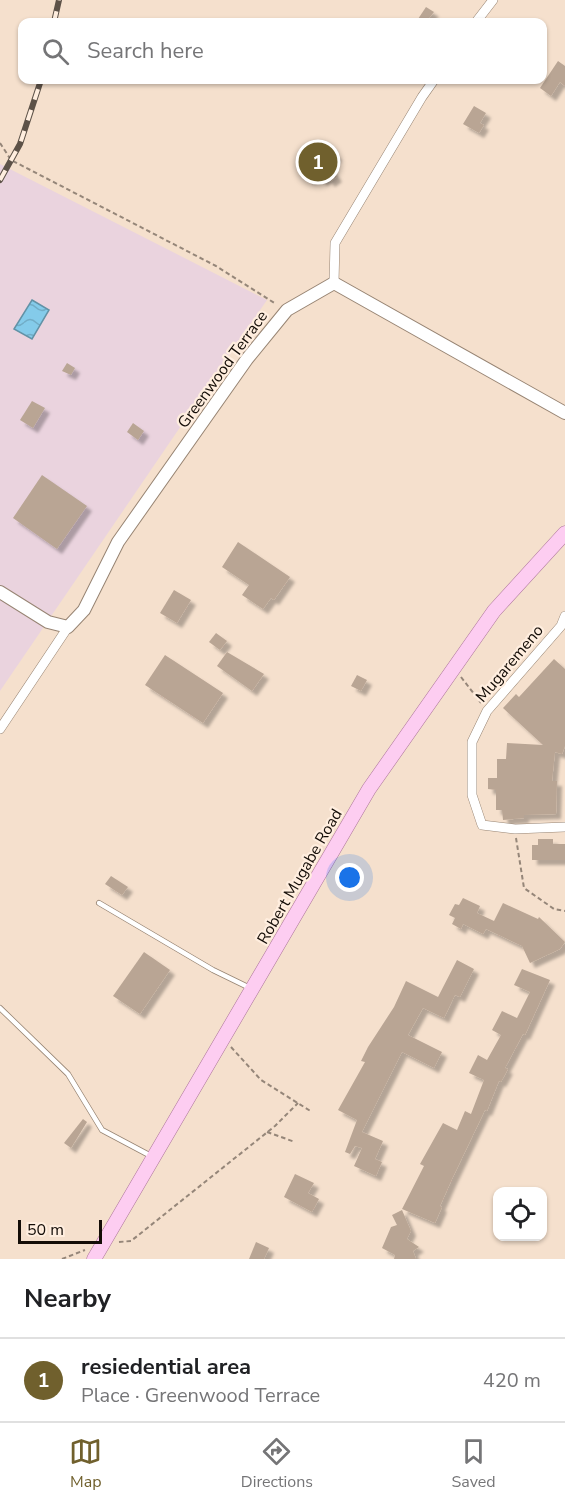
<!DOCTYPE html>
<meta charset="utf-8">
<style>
body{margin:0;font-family:"Nunito Sans",sans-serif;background:#f2f2f2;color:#202124}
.controls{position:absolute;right:18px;bottom:18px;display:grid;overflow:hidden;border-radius:12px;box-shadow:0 2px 4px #0004}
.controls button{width:54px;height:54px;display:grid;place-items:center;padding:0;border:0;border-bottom:2px solid #e0e0e0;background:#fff;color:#202124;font:30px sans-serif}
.scale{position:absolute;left:18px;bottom:15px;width:84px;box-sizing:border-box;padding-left:6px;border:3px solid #140d07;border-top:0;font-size:16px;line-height:21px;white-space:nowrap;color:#140d07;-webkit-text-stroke:4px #ffeedf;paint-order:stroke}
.you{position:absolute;left:350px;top:878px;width:21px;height:21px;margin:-15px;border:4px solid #fff;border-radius:50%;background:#1a73e8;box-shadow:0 0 0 9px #1a73e833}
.badge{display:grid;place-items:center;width:39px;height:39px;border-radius:50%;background:#70602d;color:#fff;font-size:20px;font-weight:700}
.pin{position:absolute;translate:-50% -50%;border:3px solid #fff;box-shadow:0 2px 6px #0006}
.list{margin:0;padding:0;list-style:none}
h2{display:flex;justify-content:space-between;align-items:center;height:78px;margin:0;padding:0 24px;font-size:26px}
h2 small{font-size:20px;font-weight:400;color:#757577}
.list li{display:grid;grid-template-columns:39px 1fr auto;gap:18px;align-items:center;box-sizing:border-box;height:84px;padding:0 24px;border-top:2px solid #e0e0e0}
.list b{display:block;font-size:22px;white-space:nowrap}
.list p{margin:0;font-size:20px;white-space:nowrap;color:#757577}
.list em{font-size:20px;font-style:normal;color:#757577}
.icon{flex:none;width:33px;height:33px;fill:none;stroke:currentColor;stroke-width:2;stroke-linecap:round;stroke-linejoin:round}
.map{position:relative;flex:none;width:565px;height:1259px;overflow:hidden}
.search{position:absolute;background:#fff;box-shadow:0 2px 4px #0004;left:18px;right:18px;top:18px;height:66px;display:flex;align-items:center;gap:15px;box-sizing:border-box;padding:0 21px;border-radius:12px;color:#757577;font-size:22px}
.sheet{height:162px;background:#fff}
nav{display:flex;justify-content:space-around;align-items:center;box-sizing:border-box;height:84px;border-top:2px solid #e0e0e0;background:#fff;font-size:16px;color:#757577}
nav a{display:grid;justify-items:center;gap:3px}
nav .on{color:#70602d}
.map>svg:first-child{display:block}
.industrial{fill:#ead3de}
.water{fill:url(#water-waves);stroke:#6292a6;stroke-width:1.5}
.building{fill:#b9a594;filter:url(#shadow)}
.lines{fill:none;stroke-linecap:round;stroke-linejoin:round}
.lane-casing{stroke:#978473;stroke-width:6}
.street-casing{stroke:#978473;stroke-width:10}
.secondary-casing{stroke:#978473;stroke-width:14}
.primary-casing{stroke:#ab7499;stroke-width:15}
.path{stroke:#958679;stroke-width:2;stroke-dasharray:4.5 3;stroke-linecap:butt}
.lane{stroke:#fff;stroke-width:4.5}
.street{stroke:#fff;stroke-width:9}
.secondary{stroke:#fff;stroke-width:12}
.primary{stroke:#fdcdf1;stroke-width:14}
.rail-casing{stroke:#5d5248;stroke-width:6}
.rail{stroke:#ffeedf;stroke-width:4;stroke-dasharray:11;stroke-linecap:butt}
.labels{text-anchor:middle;stroke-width:4.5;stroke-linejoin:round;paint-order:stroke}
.street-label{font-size:16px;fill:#140d07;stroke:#ffeedf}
</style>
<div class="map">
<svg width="565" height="1259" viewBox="0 0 565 1259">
<defs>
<pattern id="water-waves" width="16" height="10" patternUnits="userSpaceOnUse" patternTransform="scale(1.5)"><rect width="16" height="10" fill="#84cbea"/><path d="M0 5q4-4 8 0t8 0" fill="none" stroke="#71adc7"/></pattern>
<filter id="shadow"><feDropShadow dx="5" dy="5" stdDeviation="1.5" flood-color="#0004"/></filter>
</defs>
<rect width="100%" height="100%" fill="#f5e0cd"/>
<path class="industrial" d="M0 164 267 300 0 691Z"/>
<path class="water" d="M32 300 49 310 32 339 14 329Z"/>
<g class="building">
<path d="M426 7 434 12 426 22H416Z"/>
<path d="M558 61 565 66V86L560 82 551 96 540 88Z"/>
<path d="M474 106 486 113 480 123 484 125 479 133 463 124Z"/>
<path d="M325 143 337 156 328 164 337 177 330 182 327 178 322 181 315 171 310 180 298 167Z"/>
<path d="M67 363 75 368 71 375 62 371Z"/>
<path d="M32 401 45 408 33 428 20 420Z"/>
<path d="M133 423 144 431 138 440 127 432Z"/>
<path d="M42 475 87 506 57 549 13 518Z"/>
<path d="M238 542 290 577 274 600 271 598 263 609 242 595 249 585 222 567Z"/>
<path d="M174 590 191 600 177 623 160 613Z"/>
<path d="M216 633 227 641 220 650 209 642Z"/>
<path d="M227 652 264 674 252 691 217 666Z"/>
<path d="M165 655 223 693 203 723 145 685Z"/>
<path d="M554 659 565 669V746L562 754 555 752 552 781H557L556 814 524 815V818L503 820 502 810H496V790L488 789V778H497V759H506L507 743 543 745 503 708 516 694 519 697Z"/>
<path d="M357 675 367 680 361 691 351 686Z"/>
<path d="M538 839H553V844H565V860H532V845H538Z"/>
<path d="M111 876 128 887 122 895 105 884Z"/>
<path d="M463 898 480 906 477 913 494 921 503 903 538 919 539 917 565 942 560 949 530 963 522 946 486 929 483 934 463 924 461 929 452 924 455 918 449 915 455 904 459 905Z"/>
<path d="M144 952 170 970 140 1014 113 996Z"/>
<path d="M457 960 474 969 460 997 455 995 444 1018 423 1008 408 1035 442 1052 434 1068 402 1052 362 1132 383 1141 375 1159 382 1162 376 1176 354 1166 362 1148 355 1146 350 1154 345 1152 357 1120 338 1110 365 1062 361 1061 368 1047 394 1007 406 981 438 997Z"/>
<path d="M522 969 550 980 525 1035 523 1034 505 1068 508 1069 501 1082 499 1081 487 1111 485 1110 452 1179 440 1206 442 1207 435 1223 402 1209 424 1166 420 1164 443 1123 457 1130 465 1111 471 1114 484 1080 469 1073 478 1055 487 1060 501 1035 492 1030 502 1011 517 1018 530 992 514 985Z"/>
<path d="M83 1119 87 1122 71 1148 64 1143Z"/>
<path d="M295 1174 314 1183 308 1193 319 1199 312 1212 284 1197Z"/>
<path d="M402 1210 411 1231 407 1239 419 1247 413 1251 416 1259H394L395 1255 382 1248 391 1227 397 1225 392 1215Z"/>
<path d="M256 1242 269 1248 264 1259H249Z"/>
</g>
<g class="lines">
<defs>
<g id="lane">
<path d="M99 903 213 970 250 988"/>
<path d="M0 1008 68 1074 102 1130 151 1156"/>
</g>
<g id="street">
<path d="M476 22 493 0"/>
<path d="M334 283 335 243 422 97 434 80"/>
<path d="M565 616 561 626 487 711 472 742V795L482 825 515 829 565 827"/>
<path d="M0 729 68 627"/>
</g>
<path id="secondary" d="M0 592 48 622 68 627 84 610 118 542 247 359 287 310 334 283 565 413"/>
<path id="primary" d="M94 1259 369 789 494 611 565 533"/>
</defs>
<use href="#lane" class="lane-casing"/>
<use href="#street" class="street-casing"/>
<use href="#secondary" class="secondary-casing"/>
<use href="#primary" class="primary-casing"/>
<g class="path">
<path d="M0 143 11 160 216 266 276 304"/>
<path d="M461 677 481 703"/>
<path d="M516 838 524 888 554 909 565 911"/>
<path d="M231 1047 261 1080 312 1112"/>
<path d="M267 1132 295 1142"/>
<path d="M119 1242 131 1241 275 1126 298 1103"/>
<path d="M62 1259 85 1250"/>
</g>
<use href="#lane" class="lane"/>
<use href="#street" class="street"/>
<use href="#secondary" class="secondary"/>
<use href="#primary" class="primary"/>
<defs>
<g id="rail">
<path d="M54 22 59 0"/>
<path d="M0 180 20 144 41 80"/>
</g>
</defs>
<use href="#rail" class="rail-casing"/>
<use href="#rail" class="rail"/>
</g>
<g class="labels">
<g class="street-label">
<text transform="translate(222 369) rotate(-54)" y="6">Greenwood Terrace</text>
<text transform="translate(509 663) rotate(-50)" y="6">Mugaremeno</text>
<text transform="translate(299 876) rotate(-60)" y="6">Robert Mugabe Road</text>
</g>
</g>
</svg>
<div class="controls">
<button><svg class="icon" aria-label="locate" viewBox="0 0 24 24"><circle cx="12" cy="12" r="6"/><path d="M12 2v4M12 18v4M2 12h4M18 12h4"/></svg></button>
</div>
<div class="scale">50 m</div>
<div class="you"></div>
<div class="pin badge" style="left:318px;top:162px">1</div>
<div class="search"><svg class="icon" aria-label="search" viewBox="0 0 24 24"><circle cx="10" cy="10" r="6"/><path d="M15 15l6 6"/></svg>Search here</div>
</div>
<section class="sheet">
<h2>Nearby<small></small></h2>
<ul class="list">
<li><span class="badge">1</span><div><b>resiedential area</b><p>Place · Greenwood Terrace</p></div><em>420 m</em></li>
</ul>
</section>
<nav>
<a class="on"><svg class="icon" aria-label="map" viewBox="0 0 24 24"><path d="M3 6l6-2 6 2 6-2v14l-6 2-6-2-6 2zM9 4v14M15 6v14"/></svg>Map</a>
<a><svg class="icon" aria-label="directions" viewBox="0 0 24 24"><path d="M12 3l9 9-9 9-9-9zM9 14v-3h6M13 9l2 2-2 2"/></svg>Directions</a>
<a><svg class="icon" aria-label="saved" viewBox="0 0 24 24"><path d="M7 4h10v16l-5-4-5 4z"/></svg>Saved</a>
</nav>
